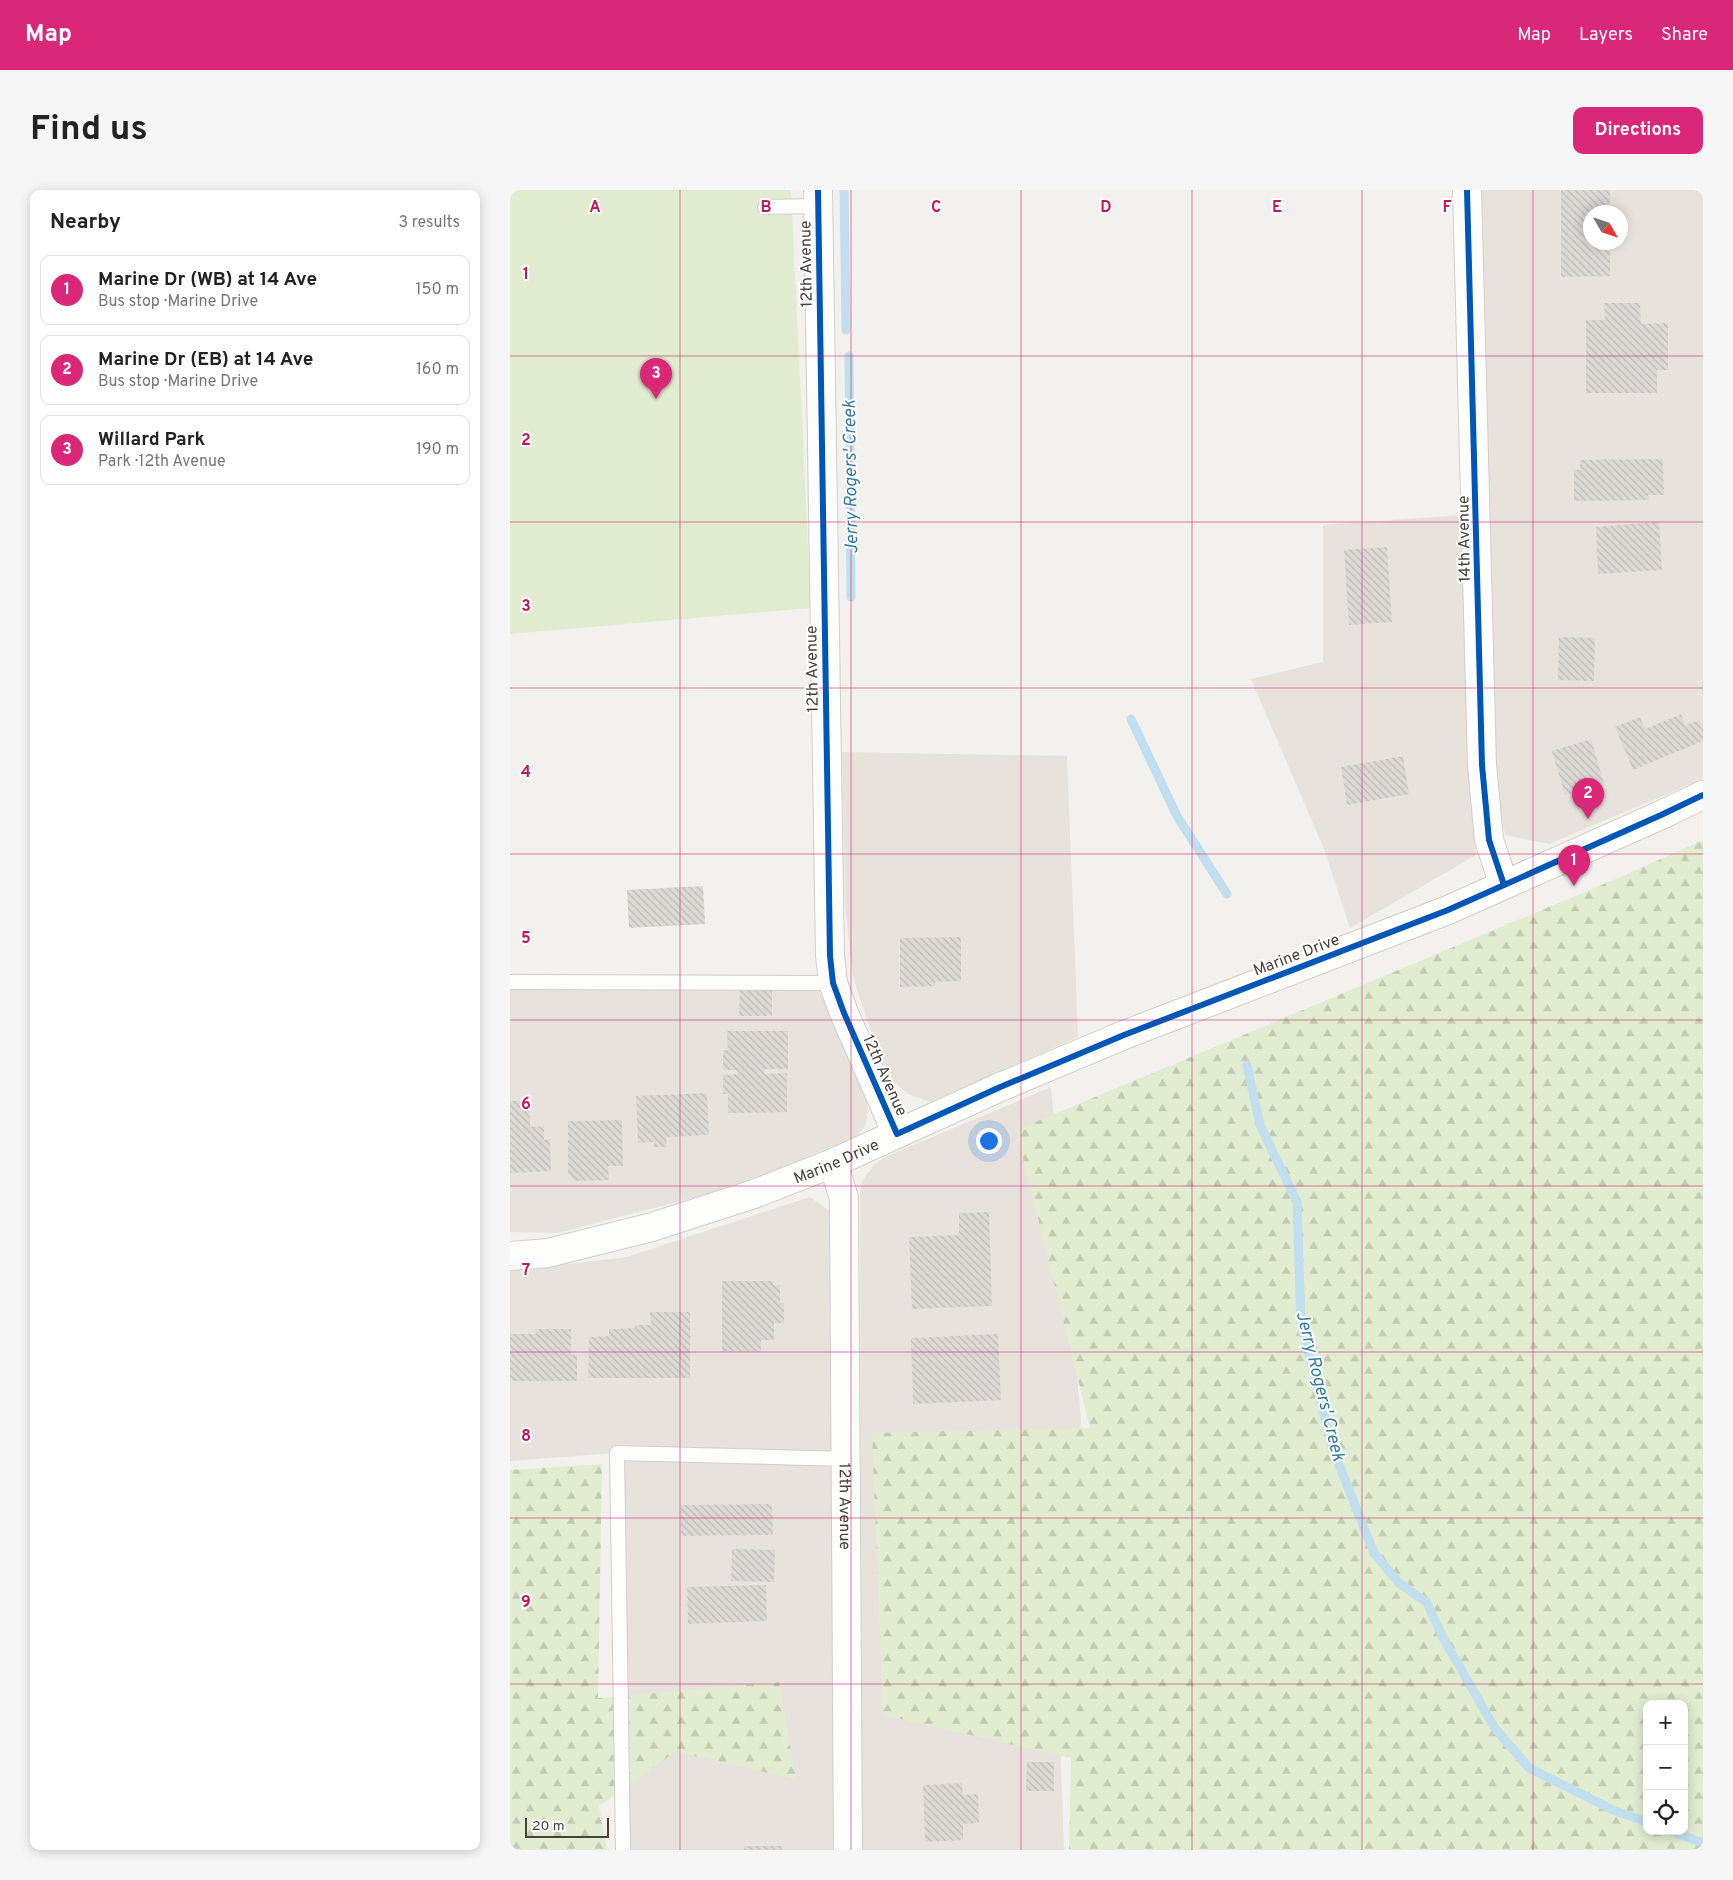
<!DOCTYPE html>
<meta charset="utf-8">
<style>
body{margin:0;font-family:Overpass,sans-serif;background:#f6f6f6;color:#222}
.controls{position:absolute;right:15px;bottom:15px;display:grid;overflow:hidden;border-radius:10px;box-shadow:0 2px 12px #0003}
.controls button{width:45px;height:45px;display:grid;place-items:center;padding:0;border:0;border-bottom:1px solid #e0e0e0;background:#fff;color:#222;font:25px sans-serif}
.compass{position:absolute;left:1073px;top:15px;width:45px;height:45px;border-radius:50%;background:#fff;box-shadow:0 2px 12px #0003;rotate:129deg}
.scale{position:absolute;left:15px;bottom:12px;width:84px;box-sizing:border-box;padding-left:5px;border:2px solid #4a423a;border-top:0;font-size:14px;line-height:18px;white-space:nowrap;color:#4a423a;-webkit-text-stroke:4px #fff;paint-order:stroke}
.you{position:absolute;left:478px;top:950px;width:18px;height:18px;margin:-12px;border:4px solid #fff;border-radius:50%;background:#1a73e8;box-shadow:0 0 0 8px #1a73e833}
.badge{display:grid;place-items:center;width:32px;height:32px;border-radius:50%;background:#db2777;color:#fff;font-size:16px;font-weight:700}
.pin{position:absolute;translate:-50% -41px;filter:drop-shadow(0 1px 2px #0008)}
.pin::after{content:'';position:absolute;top:26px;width:18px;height:15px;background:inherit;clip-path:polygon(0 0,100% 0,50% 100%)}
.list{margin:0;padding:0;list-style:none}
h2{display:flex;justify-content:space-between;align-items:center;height:65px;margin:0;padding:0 20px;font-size:21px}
h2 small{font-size:16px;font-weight:400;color:#767676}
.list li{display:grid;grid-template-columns:32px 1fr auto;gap:15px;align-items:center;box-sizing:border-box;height:70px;margin:0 10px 10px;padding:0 10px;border:1px solid #e0e0e0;border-radius:10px}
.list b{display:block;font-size:19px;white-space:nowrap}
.list p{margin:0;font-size:16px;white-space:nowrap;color:#767676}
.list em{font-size:16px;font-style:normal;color:#767676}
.icon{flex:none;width:28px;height:28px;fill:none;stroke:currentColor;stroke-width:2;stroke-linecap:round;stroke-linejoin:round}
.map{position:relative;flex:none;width:1193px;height:1660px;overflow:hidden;border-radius:10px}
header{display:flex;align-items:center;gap:30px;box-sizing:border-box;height:70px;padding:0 25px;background:#db2777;color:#fff}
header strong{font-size:24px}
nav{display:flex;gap:28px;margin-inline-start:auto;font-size:18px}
.intro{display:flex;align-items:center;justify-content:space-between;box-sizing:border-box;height:120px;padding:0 30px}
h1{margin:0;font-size:35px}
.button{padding:12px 22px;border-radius:10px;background:#db2777;color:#fff;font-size:18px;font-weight:700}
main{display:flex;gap:30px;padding:0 30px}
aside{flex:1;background:#fff;border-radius:10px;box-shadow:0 2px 12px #0003}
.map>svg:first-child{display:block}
.residential{fill:#e7e2dc;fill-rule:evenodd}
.forest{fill:url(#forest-firs);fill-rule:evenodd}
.green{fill:#e2ecd0}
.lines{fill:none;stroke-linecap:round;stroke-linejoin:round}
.stream{stroke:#c1dfee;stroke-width:9}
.building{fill:url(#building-back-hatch)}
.service-casing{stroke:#d1cfcc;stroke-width:16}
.minor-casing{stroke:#d1cfcc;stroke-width:30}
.tertiary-casing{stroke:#d1cfcc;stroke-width:30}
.service{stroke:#fdfdfc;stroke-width:14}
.minor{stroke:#fdfdfc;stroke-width:28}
.tertiary{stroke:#fdfdfc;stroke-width:28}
.cycleway-casing{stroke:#fff;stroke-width:9}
.cycleway{stroke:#0057b8;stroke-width:6}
.grid{fill:none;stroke:#c2185b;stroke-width:1;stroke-opacity:0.55}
.labels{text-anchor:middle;stroke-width:4;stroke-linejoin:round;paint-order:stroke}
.street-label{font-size:16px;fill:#4a423a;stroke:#fff}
.water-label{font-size:18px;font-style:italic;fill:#327aa2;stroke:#fff}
.grid-label{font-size:16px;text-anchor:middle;font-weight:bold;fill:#c2185b;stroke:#fff;stroke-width:4;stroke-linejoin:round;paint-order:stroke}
</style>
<header>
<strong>Map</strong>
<nav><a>Map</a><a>Layers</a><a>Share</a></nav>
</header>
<div class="intro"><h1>Find us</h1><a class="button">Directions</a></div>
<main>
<aside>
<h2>Nearby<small>3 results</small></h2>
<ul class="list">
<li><span class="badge">1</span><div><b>Marine Dr (WB) at 14 Ave</b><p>Bus stop · Marine Drive</p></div><em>150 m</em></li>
<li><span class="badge">2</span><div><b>Marine Dr (EB) at 14 Ave</b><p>Bus stop · Marine Drive</p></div><em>160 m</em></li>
<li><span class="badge">3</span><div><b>Willard Park</b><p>Park · 12th Avenue</p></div><em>190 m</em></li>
</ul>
</aside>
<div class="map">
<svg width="1193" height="1660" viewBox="0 0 1193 1660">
<defs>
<pattern id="forest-firs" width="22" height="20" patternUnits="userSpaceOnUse" patternTransform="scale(1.25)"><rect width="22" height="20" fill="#e2ecd0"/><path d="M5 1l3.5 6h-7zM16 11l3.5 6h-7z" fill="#c3ccb3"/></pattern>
<pattern id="building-back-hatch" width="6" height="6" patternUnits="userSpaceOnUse" patternTransform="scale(1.25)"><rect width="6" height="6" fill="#dddad6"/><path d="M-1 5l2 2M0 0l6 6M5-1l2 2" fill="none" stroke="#bfbcb8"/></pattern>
</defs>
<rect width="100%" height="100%" fill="#f3f1ee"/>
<g class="residential">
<path d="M971 0H1193V589L1039 654 995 645 987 598 979 410ZM1080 22H1110V52H1080Z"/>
<path d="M953 325 966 665 840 738 814 659 741 489 813 472V335Z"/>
<path d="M332 562 557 566 568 847 420 912 398 904 383 891 376 881 363 847 343 788 335 715Z"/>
<path d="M0 792 306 793 357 912 358 921 355 936 348 945 336 951 217 999 48 1043 0 1042Z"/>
<path d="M541 897 571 1230 551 1573 554 1660H351L350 1001 352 992 357 984 365 974 375 967Z"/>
<path d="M300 1007 321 1022 325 1660H113L106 1263 0 1271V1081L117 1067Z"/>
</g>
<g class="forest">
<path d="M1193 650V1660H559L561 1568 373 1525 362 1243 580 1238 506 940 1113 686ZM1137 1514H1174V1641H1137Z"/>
<path d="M92 1274 88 1508 269 1492 286 1589 165 1562 89 1616 97 1660H0V1280Z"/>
</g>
<path class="green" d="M0 0H281L301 418 0 444Z"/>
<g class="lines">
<g class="stream">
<path d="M334 0 336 140"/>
<path d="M339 166 341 407"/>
<path d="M621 529 667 626 717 704"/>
<path d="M737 875 750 935 787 1012 791 1131 822 1257 864 1363 888 1392 917 1413 932 1446 984 1537 1019 1578 1103 1620 1137 1632"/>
<path d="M1161 1641 1193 1653"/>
</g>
</g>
<g class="building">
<path d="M1051 0H1100V22H1080V52H1100V86L1051 87Z"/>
<path d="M1094 113H1130L1131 134 1158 133V180H1147V203H1076V130H1095Z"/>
<path d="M1153 269 1154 305H1138L1139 310 1064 311V280H1070V270Z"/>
<path d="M1149 332 1152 380 1088 384 1086 337Z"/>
<path d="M877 357 882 432 839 435 834 360Z"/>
<path d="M1049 447 1085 448 1084 491 1048 490Z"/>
<path d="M1171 524 1175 535 1189 530 1193 539V551L1123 580 1105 537 1130 527 1135 539Z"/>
<path d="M1081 549 1094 593 1055 605 1042 561Z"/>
<path d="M893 566 899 604 837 615 831 577Z"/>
<path d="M193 696 195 734 119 738 117 700Z"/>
<path d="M451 747V791L425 792V796L390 797V748Z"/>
<path d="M230 796 262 797V826H229Z"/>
<path d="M217 841H278V879H255L254 884 277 883V922L218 923V904H213V885L227 884V880H213V860H218Z"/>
<path d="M197 903 199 945 156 947 157 957H144V952L128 953 126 906Z"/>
<path d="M0 911H19L20 937 34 936V950L40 949 41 981 0 983Z"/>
<path d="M112 930 113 976H98L99 990 65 991 58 984V931Z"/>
<path d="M479 1022 482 1116 402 1119 399 1047 449 1045V1023Z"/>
<path d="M212 1091H263V1095H270V1112L274 1114V1133H264V1150H251V1161H212Z"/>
<path d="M140 1122H180V1188H78L79 1147 99 1146V1139L125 1138V1135H141Z"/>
<path d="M25 1139H61V1165H67V1191H0V1144H26Z"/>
<path d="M488 1144 491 1210 403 1214 401 1148Z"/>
<path d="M262 1314 263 1345 171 1346V1315Z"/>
<path d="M222 1359 265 1360 264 1392 221 1391Z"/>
<path d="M256 1395 257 1431 178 1434 177 1397Z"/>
<path d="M517 1572H544V1601H516Z"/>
<path d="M452 1593 453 1605 468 1604 469 1633 453 1634V1650L415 1652 413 1595Z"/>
<rect x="234" y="1656" width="38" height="4"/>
</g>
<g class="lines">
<defs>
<g id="service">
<path d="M255 17 308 16"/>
<path d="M0 792 323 793"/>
<path d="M113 1660 107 1263 337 1269"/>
</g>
<g id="minor">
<path d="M308 0 320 766 323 793 334 823 387 944"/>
<path d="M957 0 972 575 979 650 994 695"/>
<path id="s1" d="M323 973 334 1008V1017L338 1660"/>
</g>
<g id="tertiary">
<path id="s2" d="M0 1066 38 1063 142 1037 244 1004 323 973 488 898 614 845 938 720 1151 625 1193 605"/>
</g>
</defs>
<use href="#service" class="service-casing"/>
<use href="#minor" class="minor-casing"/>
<use href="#tertiary" class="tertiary-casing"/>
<use href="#service" class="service"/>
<use href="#minor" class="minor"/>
<use href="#tertiary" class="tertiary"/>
<defs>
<g id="cycleway">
<path d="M308 0 320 766 323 793 334 823 387 944 488 898 614 845 938 720 1151 625 1193 605"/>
<path d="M957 0 972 575 979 650 994 695"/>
</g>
</defs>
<use href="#cycleway" class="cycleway-casing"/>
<use href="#cycleway" class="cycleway"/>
</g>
<path class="grid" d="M170 0V1660M341 0V1660M511 0V1660M682 0V1660M852 0V1660M1023 0V1660M0 166H1193M0 332H1193M0 498H1193M0 664H1193M0 830H1193M0 996H1193M0 1162H1193M0 1328H1193M0 1494H1193"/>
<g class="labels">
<g class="street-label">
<text transform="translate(295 74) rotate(-91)" y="6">12th Avenue</text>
<text transform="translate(953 349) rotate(-91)" y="6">14th Avenue</text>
<text transform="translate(301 479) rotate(-91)" y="6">12th Avenue</text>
<text transform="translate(786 764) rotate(-21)" y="6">Marine Drive</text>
<text transform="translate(376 885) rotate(66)" y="6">12th Avenue</text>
<text dy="6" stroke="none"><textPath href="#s2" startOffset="341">Marine Drive</textPath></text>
<text dy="6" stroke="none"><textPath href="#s1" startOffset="345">12th Avenue</textPath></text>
</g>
<g class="water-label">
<text transform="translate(340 287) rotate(-91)" y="6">Jerry Rogers' Creek</text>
<text transform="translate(811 1196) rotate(76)" y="6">Jerry Rogers' Creek</text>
</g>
</g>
<g class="grid-label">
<text x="85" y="22">A</text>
<text x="256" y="22">B</text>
<text x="426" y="22">C</text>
<text x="596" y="22">D</text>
<text x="767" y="22">E</text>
<text x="937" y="22">F</text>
<text x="16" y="89">1</text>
<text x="16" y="255">2</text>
<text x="16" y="421">3</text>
<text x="16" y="587">4</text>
<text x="16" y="753">5</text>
<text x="16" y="919">6</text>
<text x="16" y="1085">7</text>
<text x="16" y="1251">8</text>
<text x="16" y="1417">9</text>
</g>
</svg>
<div class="controls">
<button>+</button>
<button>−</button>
<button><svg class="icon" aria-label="locate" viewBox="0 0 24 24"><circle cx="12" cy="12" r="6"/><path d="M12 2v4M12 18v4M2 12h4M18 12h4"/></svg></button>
</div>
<svg class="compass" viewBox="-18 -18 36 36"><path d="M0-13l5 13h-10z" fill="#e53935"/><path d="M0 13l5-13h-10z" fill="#767676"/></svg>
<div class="scale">20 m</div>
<div class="you"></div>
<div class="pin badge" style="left:1064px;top:696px">1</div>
<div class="pin badge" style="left:1078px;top:629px">2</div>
<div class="pin badge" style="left:146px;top:209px">3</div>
</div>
</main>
